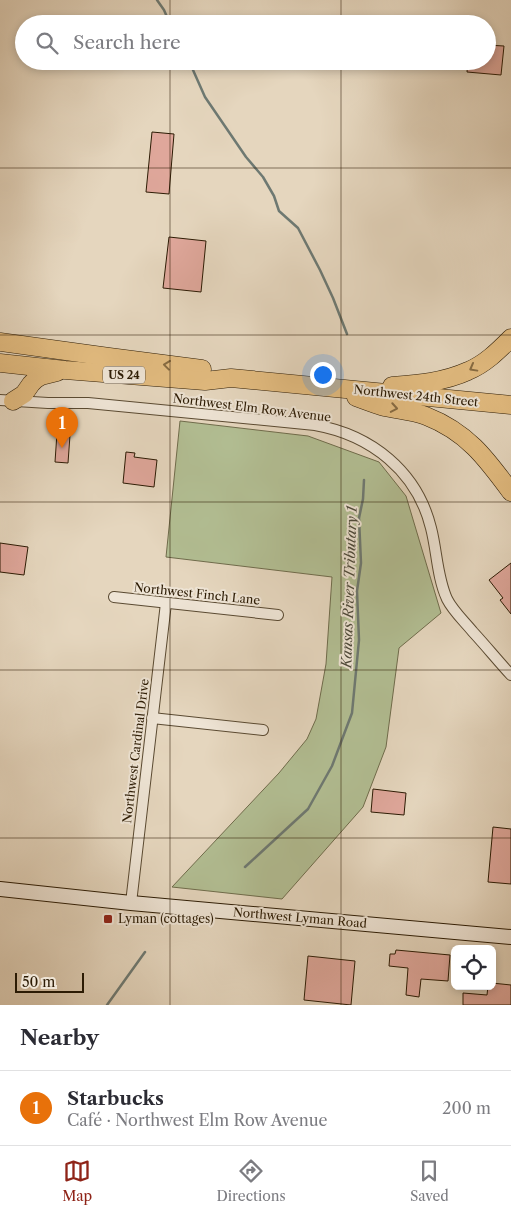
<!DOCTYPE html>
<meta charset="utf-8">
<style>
body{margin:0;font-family:"Libre Caslon Text",serif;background:#f2f2f3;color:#2b2b33}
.controls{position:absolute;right:15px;bottom:15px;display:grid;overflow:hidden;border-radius:8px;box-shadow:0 2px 8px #0003}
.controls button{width:45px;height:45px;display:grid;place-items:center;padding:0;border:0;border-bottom:1px solid #e1e1e2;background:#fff;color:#2b2b33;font:25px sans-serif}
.scale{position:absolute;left:15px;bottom:12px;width:69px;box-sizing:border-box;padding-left:5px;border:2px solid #2c1b04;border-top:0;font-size:14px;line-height:18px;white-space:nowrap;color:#2c1b04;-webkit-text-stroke:4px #eee4d5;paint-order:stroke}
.you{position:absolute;left:322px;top:374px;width:18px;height:18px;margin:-12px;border:4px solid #fff;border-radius:50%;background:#1a73e8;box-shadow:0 0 0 8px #1a73e833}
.badge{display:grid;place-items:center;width:32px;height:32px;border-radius:50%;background:#8f2418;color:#fff;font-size:16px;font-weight:700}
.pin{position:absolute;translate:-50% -41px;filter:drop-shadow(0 1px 2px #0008)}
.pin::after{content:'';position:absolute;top:26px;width:18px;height:15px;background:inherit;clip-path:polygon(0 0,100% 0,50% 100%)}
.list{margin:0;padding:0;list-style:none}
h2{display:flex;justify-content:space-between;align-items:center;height:65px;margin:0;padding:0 20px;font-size:21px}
h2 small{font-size:16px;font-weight:400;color:#7c7c81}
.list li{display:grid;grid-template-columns:32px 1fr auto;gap:15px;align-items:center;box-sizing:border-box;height:75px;padding:0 20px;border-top:1px solid #e1e1e2}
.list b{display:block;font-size:19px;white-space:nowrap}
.list p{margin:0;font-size:16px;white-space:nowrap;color:#7c7c81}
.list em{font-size:16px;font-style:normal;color:#7c7c81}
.icon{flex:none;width:28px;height:28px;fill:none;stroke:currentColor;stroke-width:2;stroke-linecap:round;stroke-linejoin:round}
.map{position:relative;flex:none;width:511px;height:1005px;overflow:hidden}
.search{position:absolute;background:#fff;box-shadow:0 2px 8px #0003;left:15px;right:15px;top:15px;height:55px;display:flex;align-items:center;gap:12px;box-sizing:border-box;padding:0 18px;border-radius:28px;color:#7c7c81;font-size:19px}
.sheet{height:140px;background:#fff}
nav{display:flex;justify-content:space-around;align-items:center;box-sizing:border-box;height:70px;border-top:1px solid #e1e1e2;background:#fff;font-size:14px;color:#7c7c81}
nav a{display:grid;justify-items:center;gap:2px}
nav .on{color:#8f2418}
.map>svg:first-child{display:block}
.green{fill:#b2be93;stroke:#6f6c4c}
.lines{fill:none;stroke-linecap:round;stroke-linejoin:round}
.stream{stroke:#6e7972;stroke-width:2.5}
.building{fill:#dfa79b;stroke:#2c1b04}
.street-casing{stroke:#5a4a32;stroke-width:12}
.secondary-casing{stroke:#2c1b04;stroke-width:16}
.highway-casing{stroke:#2c1b04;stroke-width:19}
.street{stroke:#eee4d5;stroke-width:10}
.secondary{stroke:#eee4d5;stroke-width:14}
.highway{stroke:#e2bb7f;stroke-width:18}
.oneway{stroke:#876b42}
.grid{fill:none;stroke:#2c1b04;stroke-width:1;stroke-opacity:0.55}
.poi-dot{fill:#8f2418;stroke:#eee4d5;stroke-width:2}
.labels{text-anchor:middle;stroke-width:4;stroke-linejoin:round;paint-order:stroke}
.shield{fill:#eee4d5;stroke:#665743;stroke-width:1}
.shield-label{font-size:11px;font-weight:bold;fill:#2c1b04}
.street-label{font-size:12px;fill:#2c1b04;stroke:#eee4d5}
.poi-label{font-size:12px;fill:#2c1b04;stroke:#eee4d5;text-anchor:start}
.water-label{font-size:14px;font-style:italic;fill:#4d4a3b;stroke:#eee4d5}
</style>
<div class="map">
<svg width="511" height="1005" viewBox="0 0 511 1005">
<rect width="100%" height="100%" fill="#e5d6be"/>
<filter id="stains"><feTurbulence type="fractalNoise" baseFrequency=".004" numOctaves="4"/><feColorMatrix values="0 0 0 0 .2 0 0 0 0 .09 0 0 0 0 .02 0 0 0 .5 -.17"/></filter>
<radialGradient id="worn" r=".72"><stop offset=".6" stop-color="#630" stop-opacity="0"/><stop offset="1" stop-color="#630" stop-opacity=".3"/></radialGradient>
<path class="green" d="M180 421 308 436 379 462 406 496 441 613 399 648 386 747 363 807 282 899 172 887 279 773 307 739 316 719 326 664 332 577 166 557Z"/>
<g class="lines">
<g class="stream">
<path d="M157 0 164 10 170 24"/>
<path d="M189 61 205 97 246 157 263 177 274 196 279 211 298 228 320 270 333 298 347 334"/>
<path d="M245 867 308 809 332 766 352 713 359 640 357 591 361 563 359 518 363 499 364 480"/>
<path d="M107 1005 145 952"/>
</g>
</g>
<g class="building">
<path d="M487 45 504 46 501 75 467 72 468 61H487Z"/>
<path d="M152 132 174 134 169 194 146 192Z"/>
<path d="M169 237 206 241 201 292 163 288Z"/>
<path d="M57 433 70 435 68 463 55 462Z"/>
<path d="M126 452 135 453 134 457 157 460 154 487 123 483Z"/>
<path d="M0 543 28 547 24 575 0 572Z"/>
<path d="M511 563V614L500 600 503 598 489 580Z"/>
<path d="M373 789 406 793 404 815 371 812Z"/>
<path d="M493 827 511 829V884L488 882Z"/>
<path d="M396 950 450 955 448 981 421 979 419 997 406 995 408 968 389 966 390 954H395Z"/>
<path d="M308 956 355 961 351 1005 304 1000Z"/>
<path d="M492 983 511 985V1005H463V993L487 995 488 986H492Z"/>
</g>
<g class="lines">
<defs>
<g id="street">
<path d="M0 400 48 403H88L315 425C371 435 417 471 431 528 437 551 437 577 447 599 453 611 464 621 473 632 486 646 498 661 511 675"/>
<path d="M114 597 278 615"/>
<path d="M152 718 263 730"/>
<path d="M131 903 166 603"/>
</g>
<path id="secondary" d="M0 889 131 903 511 937"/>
<g id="highway">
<path d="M0 342 109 357 202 369"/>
<path d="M0 363 65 370 205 381 231 378 511 405"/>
<path d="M392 386C418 384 444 382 468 371 485 364 498 351 511 338"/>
<path d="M356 397C364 400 372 403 381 406 396 410 411 410 426 416 467 432 486 458 511 492"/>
<path d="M13 401 24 394 31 384 36 379 41 376 57 372"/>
</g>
</defs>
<use href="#street" class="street-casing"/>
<use href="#secondary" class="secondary-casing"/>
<use href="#highway" class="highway-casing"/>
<use href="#street" class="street"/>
<use href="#secondary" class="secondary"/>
<use href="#highway" class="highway"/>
</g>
<defs><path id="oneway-chevron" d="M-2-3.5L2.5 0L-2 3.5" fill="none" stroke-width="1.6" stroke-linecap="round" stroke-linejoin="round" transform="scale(1.25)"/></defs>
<g class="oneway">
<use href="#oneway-chevron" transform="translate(167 365) rotate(-173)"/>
<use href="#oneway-chevron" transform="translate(473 368) rotate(151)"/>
<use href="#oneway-chevron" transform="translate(394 408) rotate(10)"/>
</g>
<path class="grid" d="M170 0V24M341 0V24M170 61V1005M341 61V1005M0 168H511M0 335H511M0 502H511M0 670H511M0 838H511"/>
<rect class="poi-dot" x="103" y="914" width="10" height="10" rx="2.5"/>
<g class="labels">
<rect class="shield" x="103" y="366.5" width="42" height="17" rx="4"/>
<g class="shield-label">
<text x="124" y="379">US 24</text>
</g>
<g class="street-label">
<text transform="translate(416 396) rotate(6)" y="4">Northwest 24th Street</text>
<text transform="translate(252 408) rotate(7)" y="4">Northwest Elm Row Avenue</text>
<text transform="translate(197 594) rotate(6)" y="4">Northwest Finch Lane</text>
<text transform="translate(136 751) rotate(-83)" y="4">Northwest Cardinal Drive</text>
<text transform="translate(300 918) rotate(5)" y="4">Northwest Lyman Road</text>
</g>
<g class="poi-label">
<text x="118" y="923">Lyman (cottages)</text>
</g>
<g class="water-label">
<text transform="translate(349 587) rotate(-88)" y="5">Kansas River Tributary 1</text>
</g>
</g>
<rect width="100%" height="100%" filter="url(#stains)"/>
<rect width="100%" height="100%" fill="url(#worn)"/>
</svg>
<div class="controls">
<button><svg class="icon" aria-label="locate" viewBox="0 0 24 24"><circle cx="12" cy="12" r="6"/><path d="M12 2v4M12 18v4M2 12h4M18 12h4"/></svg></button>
</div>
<div class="scale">50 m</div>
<div class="you"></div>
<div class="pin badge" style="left:62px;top:448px;background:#e8710a">1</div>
<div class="search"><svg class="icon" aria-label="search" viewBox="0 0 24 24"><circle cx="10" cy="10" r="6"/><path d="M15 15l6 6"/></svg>Search here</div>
</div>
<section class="sheet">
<h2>Nearby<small></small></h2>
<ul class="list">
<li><span class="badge" style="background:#e8710a">1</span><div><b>Starbucks</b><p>Café · Northwest Elm Row Avenue</p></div><em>200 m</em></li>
</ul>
</section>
<nav>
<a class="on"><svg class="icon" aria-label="map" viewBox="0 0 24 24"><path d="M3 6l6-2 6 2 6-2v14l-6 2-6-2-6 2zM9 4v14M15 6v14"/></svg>Map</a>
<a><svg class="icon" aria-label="directions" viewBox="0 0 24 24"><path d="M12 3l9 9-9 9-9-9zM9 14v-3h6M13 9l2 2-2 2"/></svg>Directions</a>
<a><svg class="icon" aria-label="saved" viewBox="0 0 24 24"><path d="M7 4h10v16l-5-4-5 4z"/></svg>Saved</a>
</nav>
